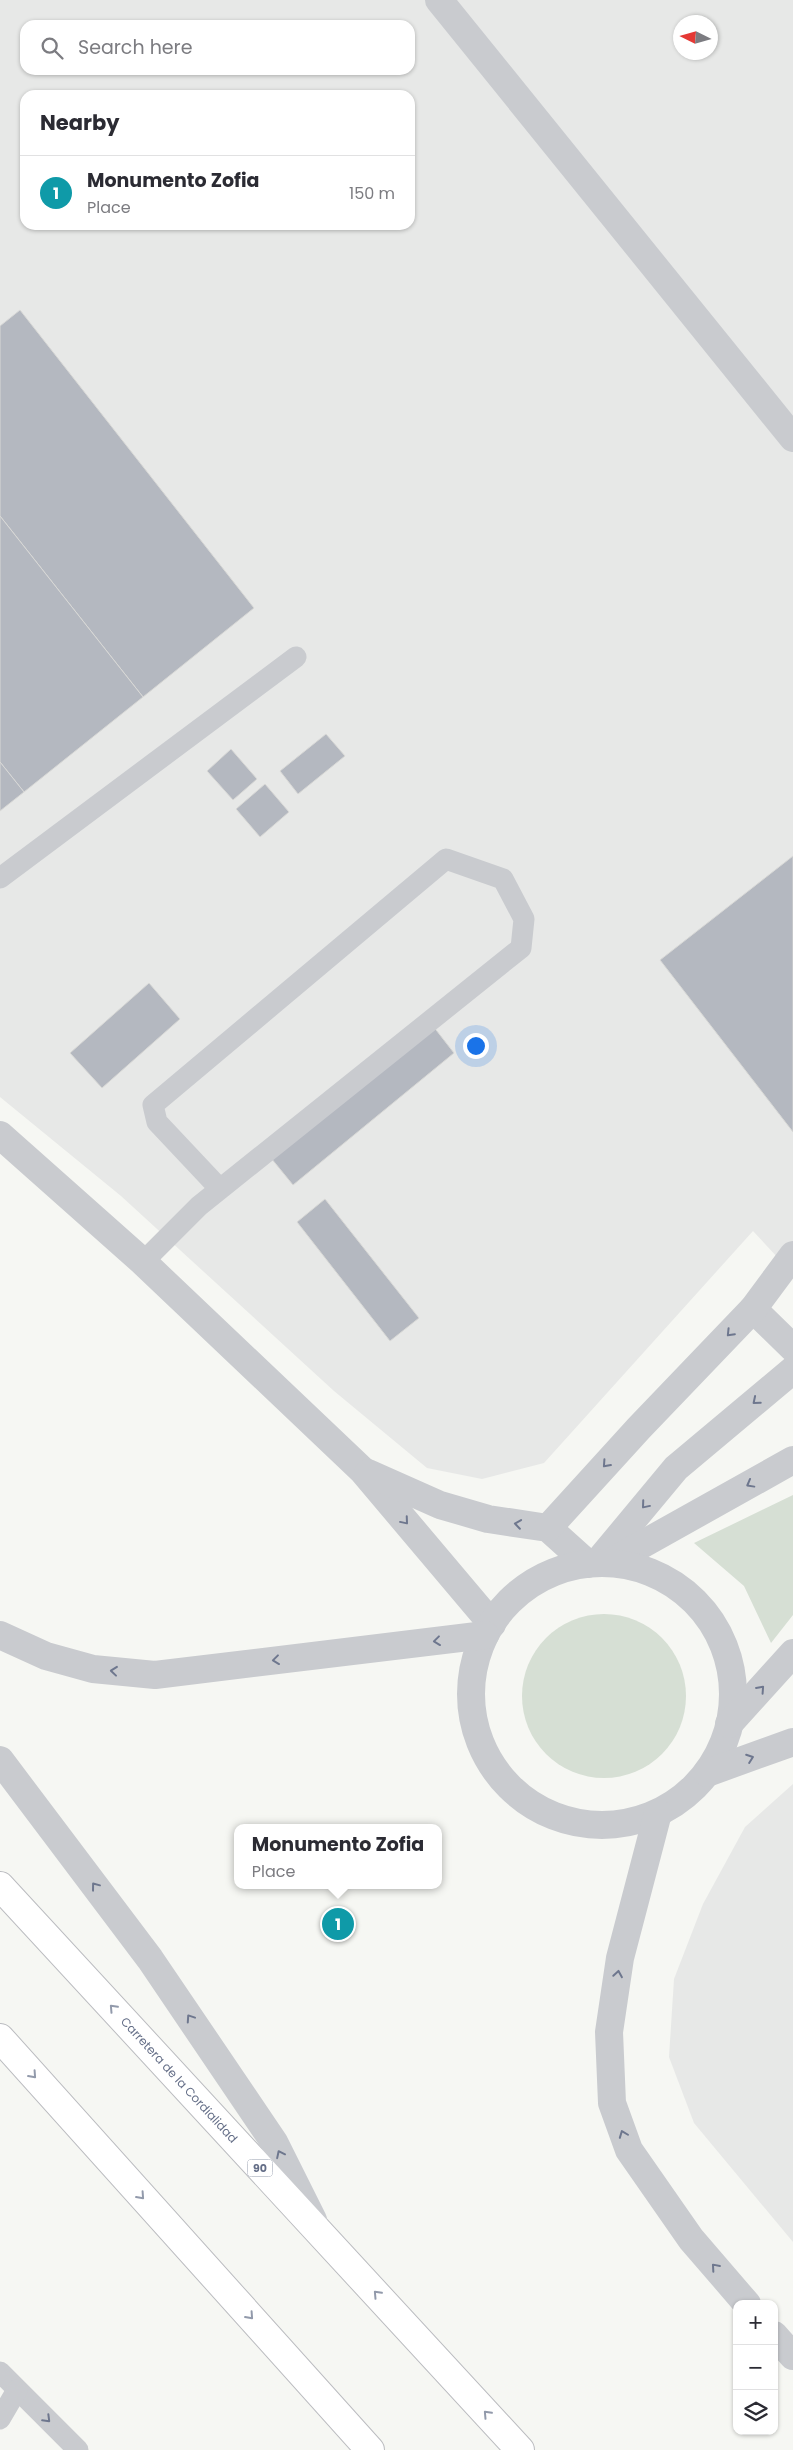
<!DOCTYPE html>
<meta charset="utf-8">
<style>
body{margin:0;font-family:Poppins,sans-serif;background:#f2f2f3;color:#2b2b33}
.controls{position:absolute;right:15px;bottom:15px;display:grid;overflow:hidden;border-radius:10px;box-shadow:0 1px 4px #0004}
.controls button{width:45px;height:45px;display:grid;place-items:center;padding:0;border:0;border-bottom:1px solid #e1e1e2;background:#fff;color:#2b2b33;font:25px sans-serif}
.compass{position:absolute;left:673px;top:15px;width:45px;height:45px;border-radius:50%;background:#fff;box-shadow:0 1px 4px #0004;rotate:275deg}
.you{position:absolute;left:475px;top:1045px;width:18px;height:18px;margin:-12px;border:4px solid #fff;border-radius:50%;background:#1a73e8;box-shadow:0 0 0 8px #1a73e833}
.badge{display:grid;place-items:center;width:32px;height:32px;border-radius:50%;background:#835228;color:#fff;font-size:16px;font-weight:700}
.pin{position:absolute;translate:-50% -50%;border:2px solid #fff;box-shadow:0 1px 5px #0006}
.popup{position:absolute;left:234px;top:1824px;width:208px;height:65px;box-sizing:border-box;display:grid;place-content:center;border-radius:10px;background:#fff;filter:drop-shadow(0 1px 4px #0005);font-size:16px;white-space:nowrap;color:#7c7c81}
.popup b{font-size:19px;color:#2b2b33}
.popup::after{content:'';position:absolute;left:50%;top:100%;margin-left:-10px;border:10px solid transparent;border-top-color:#fff}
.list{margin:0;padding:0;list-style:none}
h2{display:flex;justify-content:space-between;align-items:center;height:65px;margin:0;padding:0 20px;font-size:21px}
h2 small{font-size:16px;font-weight:400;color:#7c7c81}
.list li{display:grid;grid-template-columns:32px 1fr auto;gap:15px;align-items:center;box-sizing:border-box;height:75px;padding:0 20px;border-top:1px solid #e1e1e2}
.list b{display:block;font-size:19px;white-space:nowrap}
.list p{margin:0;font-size:16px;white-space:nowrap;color:#7c7c81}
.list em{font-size:16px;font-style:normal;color:#7c7c81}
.icon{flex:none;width:28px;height:28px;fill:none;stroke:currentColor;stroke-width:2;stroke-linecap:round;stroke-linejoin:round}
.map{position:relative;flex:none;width:793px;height:2450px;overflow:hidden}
.search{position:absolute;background:#fff;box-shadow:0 1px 4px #0004;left:20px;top:20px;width:395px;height:55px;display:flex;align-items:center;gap:12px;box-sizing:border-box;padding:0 18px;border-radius:15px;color:#7c7c81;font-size:19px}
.panel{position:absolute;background:#fff;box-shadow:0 1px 4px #0004;left:20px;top:90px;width:395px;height:140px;border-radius:15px}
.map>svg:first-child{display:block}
.built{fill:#e7e8e7;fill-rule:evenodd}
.green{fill:#d6dfd4}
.building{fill:#b4b8c0;stroke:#d8d8d6}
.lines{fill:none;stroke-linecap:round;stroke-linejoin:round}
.trunk-casing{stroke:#bbbcc0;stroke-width:30}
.service{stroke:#c9cbcf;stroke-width:21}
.minor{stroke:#c9cbcf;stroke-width:28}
.trunk{stroke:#fff;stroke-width:28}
.oneway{stroke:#6e778e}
.oneway2{stroke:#929aab}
.labels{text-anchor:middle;stroke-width:5;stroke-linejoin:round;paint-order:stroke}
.shield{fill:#fff;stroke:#929aab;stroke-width:1}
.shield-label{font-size:11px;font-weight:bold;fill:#646e87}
.street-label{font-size:12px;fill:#646e87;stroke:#fff}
</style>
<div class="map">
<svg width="793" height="2450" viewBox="0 0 793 2450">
<rect width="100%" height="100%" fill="#f6f7f3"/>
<g class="built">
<path d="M0 0H793V1274L753 1231 544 1463 482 1479 427 1468 334 1391 121 1196 0 1097ZM680 22H710V52H680ZM25 25H410V70H25ZM25 95H410V225H25Z"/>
<path d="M793 1784V2242L694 2123 669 2057 674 1979 703 1904 745 1827Z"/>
</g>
<g class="green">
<path d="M793 1495V1615L771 1643 744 1586 694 1543Z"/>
<circle cx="604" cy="1696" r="82"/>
</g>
<g class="building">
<path d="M20 310 254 608 143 697 0 516V326Z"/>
<path d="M0 516 143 697 24 792 0 762Z"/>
<path d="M326 734 345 756 298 794 280 771Z"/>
<path d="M231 749 257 779 233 800 207 771Z"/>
<path d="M0 762 24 792 0 811Z"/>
<path d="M265 784 289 812 260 837 236 809Z"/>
<path d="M793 856V1132L660 960Z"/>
<path d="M149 983 180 1019 102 1088 70 1053Z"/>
<path d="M433 1026 454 1053 293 1185 271 1158Z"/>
<path d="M325 1199 419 1318 390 1341 297 1222Z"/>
</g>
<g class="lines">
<defs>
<g id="trunk">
<path id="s1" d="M0 1886 520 2450"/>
<path d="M0 2038 370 2450"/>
</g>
</defs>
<use href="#trunk" class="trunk-casing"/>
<g class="service">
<path d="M0 878 296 657"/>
<path d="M143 1262 199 1206 521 948 524 919 503 879 446 859 153 1105 157 1122 220 1189"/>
<path d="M0 2372 78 2450"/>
<path d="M0 2419 17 2390"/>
</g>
<g class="minor">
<path d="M439 0 793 438"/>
<path d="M0 1135 143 1262 362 1470 492 1624"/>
<path d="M753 1309 793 1348"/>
<path d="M368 1473 440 1505 488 1519 548 1528 588 1564"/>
<path d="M548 1528 639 1428 753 1309 793 1255"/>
<path d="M597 1563 676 1468 793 1370"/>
<path d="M609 1563 793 1460"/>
<circle cx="602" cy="1694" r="131"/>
<path d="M0 1635 46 1656 93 1669 155 1675 485 1635"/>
<path d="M729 1724 793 1653"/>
<path d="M0 1760 150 1959 274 2142 313 2220"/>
<path d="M707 1773 793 1742"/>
<path d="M658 1813 620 1958 609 2032 612 2103 629 2150 691 2239 747 2304"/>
<path d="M774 2335 793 2356"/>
</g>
<use href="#trunk" class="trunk"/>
</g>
<defs><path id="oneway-chevron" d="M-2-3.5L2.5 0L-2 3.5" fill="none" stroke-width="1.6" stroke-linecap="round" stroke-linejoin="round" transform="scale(1.25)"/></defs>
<g class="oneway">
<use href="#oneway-chevron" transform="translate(730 1333) rotate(134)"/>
<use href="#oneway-chevron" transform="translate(756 1401) rotate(140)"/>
<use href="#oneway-chevron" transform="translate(606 1464) rotate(132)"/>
<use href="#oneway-chevron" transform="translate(750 1484) rotate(151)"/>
<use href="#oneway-chevron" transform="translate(645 1505) rotate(130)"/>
<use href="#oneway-chevron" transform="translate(405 1521) rotate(50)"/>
<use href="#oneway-chevron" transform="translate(518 1524) rotate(-172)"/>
<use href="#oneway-chevron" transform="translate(437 1641) rotate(173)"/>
<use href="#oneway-chevron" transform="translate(276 1660) rotate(173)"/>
<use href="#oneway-chevron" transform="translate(114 1671) rotate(-174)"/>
<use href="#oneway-chevron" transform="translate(761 1689) rotate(-48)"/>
<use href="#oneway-chevron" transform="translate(750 1758) rotate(-20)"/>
<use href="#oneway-chevron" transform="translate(95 1886) rotate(-127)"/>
<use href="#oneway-chevron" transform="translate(618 1974) rotate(-81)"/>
<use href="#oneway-chevron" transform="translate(190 2018) rotate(-124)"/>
<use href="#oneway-chevron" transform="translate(623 2134) rotate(-111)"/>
<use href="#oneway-chevron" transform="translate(280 2154) rotate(-116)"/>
<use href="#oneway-chevron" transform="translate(715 2267) rotate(-131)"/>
<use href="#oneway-chevron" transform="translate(47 2419) rotate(45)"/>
</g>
<g class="oneway2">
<use href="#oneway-chevron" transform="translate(113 2008) rotate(-133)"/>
<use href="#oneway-chevron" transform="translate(33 2075) rotate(48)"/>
<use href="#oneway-chevron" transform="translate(141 2196) rotate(48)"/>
<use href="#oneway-chevron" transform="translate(377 2294) rotate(-133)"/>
<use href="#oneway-chevron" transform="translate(250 2316) rotate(48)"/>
<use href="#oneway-chevron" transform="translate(487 2414) rotate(-133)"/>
</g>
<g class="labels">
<rect class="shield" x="247.5" y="2159.5" width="25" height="17" rx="4"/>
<g class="shield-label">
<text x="260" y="2172">90</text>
</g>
<g class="street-label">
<text dy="4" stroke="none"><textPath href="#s1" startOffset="264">Carretera de la Cordialidad</textPath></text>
</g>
</g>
</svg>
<div class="controls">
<button>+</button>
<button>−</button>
<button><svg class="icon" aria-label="layers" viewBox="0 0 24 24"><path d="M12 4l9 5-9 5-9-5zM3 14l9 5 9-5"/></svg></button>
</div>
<svg class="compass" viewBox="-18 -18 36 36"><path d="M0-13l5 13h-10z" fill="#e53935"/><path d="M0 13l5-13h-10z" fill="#7c7c81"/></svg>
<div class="you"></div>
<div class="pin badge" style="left:338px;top:1924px;background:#0f9aa8">1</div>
<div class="popup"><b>Monumento Zofia</b>Place</div>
<div class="search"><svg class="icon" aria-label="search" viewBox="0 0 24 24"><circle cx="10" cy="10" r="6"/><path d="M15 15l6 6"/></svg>Search here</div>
<section class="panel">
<h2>Nearby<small></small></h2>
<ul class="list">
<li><span class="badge" style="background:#0f9aa8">1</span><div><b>Monumento Zofia</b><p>Place</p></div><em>150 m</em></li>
</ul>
</section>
</div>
